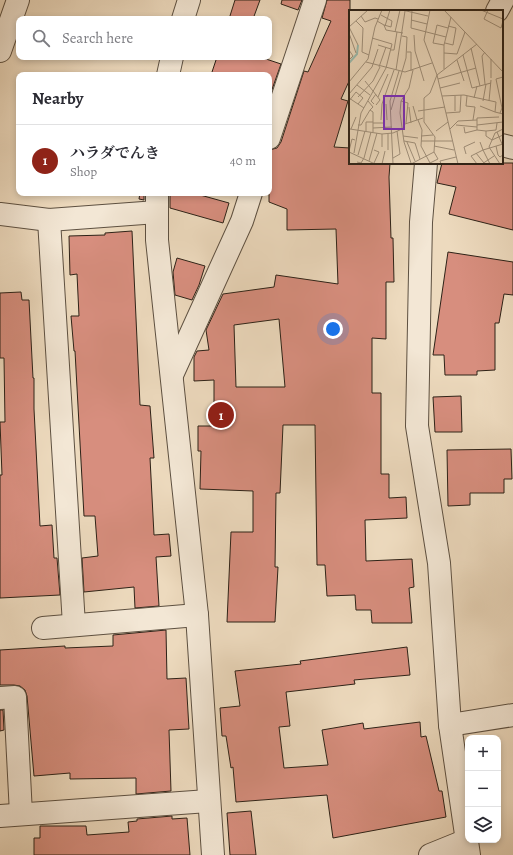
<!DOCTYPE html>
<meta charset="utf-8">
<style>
body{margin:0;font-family:Alegreya,"Noto Serif JP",serif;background:#f7f7f7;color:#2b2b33}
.controls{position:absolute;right:12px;bottom:12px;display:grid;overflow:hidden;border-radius:8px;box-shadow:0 2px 6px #0003}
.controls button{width:36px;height:36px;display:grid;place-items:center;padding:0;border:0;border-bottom:1px solid #e1e1e2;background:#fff;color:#2b2b33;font:20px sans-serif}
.you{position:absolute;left:333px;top:329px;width:14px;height:14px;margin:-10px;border:3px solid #fff;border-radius:50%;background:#1a73e8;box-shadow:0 0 0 6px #1a73e833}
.badge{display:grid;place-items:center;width:26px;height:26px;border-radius:50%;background:#8f2418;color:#fff;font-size:13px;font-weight:700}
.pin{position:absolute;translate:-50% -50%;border:2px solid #fff;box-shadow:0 1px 4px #0006}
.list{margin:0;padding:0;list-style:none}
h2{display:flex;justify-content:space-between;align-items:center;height:52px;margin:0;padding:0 16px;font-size:17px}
h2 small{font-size:13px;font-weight:400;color:#7c7c81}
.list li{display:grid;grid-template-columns:26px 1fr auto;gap:12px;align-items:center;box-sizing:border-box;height:72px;padding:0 16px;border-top:1px solid #e1e1e2}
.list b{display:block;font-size:15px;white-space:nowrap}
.list p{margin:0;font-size:13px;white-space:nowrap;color:#7c7c81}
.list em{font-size:13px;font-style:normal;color:#7c7c81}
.icon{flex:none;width:22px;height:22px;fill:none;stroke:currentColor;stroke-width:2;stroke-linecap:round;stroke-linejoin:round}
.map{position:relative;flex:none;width:513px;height:855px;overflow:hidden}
.search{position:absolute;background:#fff;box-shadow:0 2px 6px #0003;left:16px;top:16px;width:256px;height:44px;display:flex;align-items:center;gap:10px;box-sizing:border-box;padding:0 14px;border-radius:8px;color:#7c7c81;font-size:15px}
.panel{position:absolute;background:#fff;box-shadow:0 2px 6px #0003;left:16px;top:72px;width:256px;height:124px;border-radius:8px}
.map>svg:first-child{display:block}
.building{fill:#d78e7e;stroke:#2d2217;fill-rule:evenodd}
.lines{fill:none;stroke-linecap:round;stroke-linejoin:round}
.street-casing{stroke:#5d5041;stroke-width:24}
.street{stroke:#f3e7d5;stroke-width:22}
.inset-river{fill:none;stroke:#9abbae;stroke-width:2}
.inset-road{fill:none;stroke:#a0907b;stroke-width:1}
.view{fill:#7b2cbf;fill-opacity:0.15;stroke:#7b2cbf;stroke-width:2}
.inset-edge{fill:none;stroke:#2d2217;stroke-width:2}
</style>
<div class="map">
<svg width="513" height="855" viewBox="0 0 513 855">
<rect width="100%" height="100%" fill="#eddabe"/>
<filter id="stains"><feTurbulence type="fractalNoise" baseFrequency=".005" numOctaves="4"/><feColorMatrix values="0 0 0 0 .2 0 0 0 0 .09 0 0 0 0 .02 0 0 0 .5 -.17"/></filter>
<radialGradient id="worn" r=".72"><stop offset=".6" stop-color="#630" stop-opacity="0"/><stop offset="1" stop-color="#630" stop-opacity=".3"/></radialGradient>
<g class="building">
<path d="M235 0H260L253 19H229Z"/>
<path d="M282 0H302L298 10 281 4Z"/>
<path d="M327 0H350V79L341 99 348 101 334 147 350 148V163H390L389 177 391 238H393L394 282H386V339L372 338V393H381V474H389V498L406 497 407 518 365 520 366 561 412 559 414 587 409 588 412 623H372L371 610H356L355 595 327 596 325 565H317L315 425H283L280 493H276L275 567H278L275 622H227L231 532H253V491L200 489 201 451H198V426H214V380L194 381V357L197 351 209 350 206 330 223 294 274 287 276 275 338 284 336 229 287 230V209L269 202V150L277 148 281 142 304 71 308 72 331 21 322 18ZM279 319 285 387H236L234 325Z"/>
<path d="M217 57H260L281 64 269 98V75H211Z"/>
<path d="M442 163H513V230L449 214 456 187 437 183Z"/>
<path d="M140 193H144V200L139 199Z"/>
<path d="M170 193H193L229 203 223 223 170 208Z"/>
<path d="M132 231 140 405 150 406 154 458H150L154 535 169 534 171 556 156 557 159 606 135 608 134 587 84 592 82 558 98 556 95 516H84L75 351H74L71 316H79L77 274 70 275 69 236 105 235V233Z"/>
<path d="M448 252 513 262V295L504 294 499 323H495V370L477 371V375H445L444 355H433Z"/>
<path d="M177 258 205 266 199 285 192 300 175 295 173 272Z"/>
<path d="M21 292 22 300H29L33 378H34V409L40 526 52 525 54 558H57L60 595 0 598V475H2L0 422H5L4 358H0V293Z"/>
<path d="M461 396 462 432H435L433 397Z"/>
<path d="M511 449 512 479H504V493H470V505L448 506 447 450Z"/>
<path d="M166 630 167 679 186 678 189 729 169 730 171 791 136 794V778L70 779V773L34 776 27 696 25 690 20 686 14 685H0V650L65 646V648L113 646V635Z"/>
<path d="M407 647 410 675 354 680 355 684 286 692 290 726 279 727 284 768 328 765 322 730 363 723 364 729 420 722 421 737 426 736 439 791H442L446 817 333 838 327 795 236 802 233 767 231 768 226 736H222L220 708 240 706 235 671 301 664 300 661Z"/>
<path d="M0 710H3L4 730 0 731Z"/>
<path d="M251 811 256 855H230L227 813Z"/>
<path d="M172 816V819L187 818 190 855H34V838H40V826H86L87 835 129 832 128 822 137 821V819Z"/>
</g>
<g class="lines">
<defs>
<g id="street">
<path d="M497 11 503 0"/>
<path d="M183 19 189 0"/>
<path d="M0 51 18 0"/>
<path d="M168 75 172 57"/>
<path d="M269 138 315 0"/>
<path d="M502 145 513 148"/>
<path d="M426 163 421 222 417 426 439 563 450 725 469 855"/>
<path d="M157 193V240L197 615 213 855"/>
<path d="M0 214 49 220 157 212"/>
<path d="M49 220 74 625"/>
<path d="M172 375 242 221 251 193"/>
<path d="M43 628 197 615"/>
<path d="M0 698 15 697 21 814"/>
<path d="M450 725 513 715"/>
<path d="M0 816 208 801"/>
<path d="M430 855 467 840"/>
</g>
</defs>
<use href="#street" class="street-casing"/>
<use href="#street" class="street"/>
</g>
<g transform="translate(349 10)">
<rect width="154" height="154" fill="#eddabe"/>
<path class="inset-river" d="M0 53 8 44 9 35"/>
<path class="inset-road" d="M53 0 79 6M63 0 62 18 97 27M81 0 75 30 88 65 109 154M95 0 154 62M132 0 154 9M139 0 135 9 152 18 154 11M32 5 43 11 42 17 35 15M12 6 16 12 26 8 29 9M62 10 78 14M7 11 14 18 13 42 20 45M28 11 35 15 37 20 54 23M36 16 41 0M0 17 9 35M0 17 19 0M46 22 51 0M0 23 7 43M65 25 66 41 75 71M96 33 104 35 107 18 99 16M29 35 42 39M95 35 84 33 88 15 99 18M122 38 131 76M0 40 4 46 0 50M42 40H45L48 22M58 42H62V61M136 42 133 46 136 74M95 43 108 44 116 22M114 45 123 78 142 73M142 49V68M108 50 115 71M17 52 56 62 83 53M30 57 37 37M95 59V35L102 7M47 60 56 1M89 69 127 58M16 71 24 81M0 72 19 49 26 17 33 0M8 75 21 85M91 78 111 73M24 81 31 90 27 95M0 84 23 57 29 39M93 86 115 85 147 92 146 102 154 104M118 86 117 96 126 97 124 110M9 87 24 71 31 57M29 87 39 64M0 88 15 98M125 88 128 76M0 91 7 82 14 88 9 94M19 91 24 97 21 100 24 102V122M52 91 59 93 57 113M134 91 137 74M140 91 142 70M25 94 22 91 27 84M37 94 38 110M64 96 68 110M131 96 146 102M60 97 62 113M42 100 57 48 58 27 53 26M69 101 96 97M106 101V86M97 103 111 102 112 85M151 103 153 98 147 69 154 67M32 110 33 94 45 60M69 110 73 120 72 136 81 153 89 149 85 142 86 127 75 112V88L81 83 88 65 128 34M128 110V108L150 107M24 113H35L36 118M56 114 74 108M9 115H12L21 100M107 115 128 117M128 115 154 112M115 117 116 123 128 120M24 118 43 117M1 119 33 124 44 123 53 119M2 119 7 107M101 119 109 111 128 110V120L137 121V126L143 130M17 121V112H24M87 121 99 112M137 121 147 120 148 113M148 122 153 134M39 124V140M54 126 69 128M72 126 84 125M143 130 154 125M55 131 66 133 71 149M72 131H103M58 132 66 151M85 136 105 140M147 136 149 145 151 147 154 145M33 137V124M25 140 30 142 25 153M0 141 3 129 6 130M0 142 26 154M5 143 12 103 37 58 43 34 23 28M127 143 135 153M117 144 115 137 126 132M9 145 16 121M44 148 51 144 48 121M20 151 28 123M8 152 12 153 15 148 22 122M62 153 55 132 51 103 52 91 60 78 64 60M33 154 36 141M44 154 41 91 50 61M62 154 85 142M92 154 91 151 107 147M128 154 122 146 134 140 131 132M133 154 145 146M141 154 134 140 154 134M151 154 140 137 146 123 154 119"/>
<path class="view" d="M35 86H55V119H35Z"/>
<rect width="154" height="154" class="inset-edge"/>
</g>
<rect width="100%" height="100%" filter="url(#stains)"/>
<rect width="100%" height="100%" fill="url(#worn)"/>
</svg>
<div class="controls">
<button>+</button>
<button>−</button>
<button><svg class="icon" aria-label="layers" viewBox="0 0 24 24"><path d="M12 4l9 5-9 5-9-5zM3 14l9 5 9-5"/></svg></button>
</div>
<div class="you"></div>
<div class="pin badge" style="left:221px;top:415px">1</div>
<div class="search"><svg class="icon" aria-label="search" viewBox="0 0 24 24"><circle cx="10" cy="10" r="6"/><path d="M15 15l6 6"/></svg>Search here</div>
<section class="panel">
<h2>Nearby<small></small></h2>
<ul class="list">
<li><span class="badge">1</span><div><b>ハラダでんき</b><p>Shop</p></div><em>40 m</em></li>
</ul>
</section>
</div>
